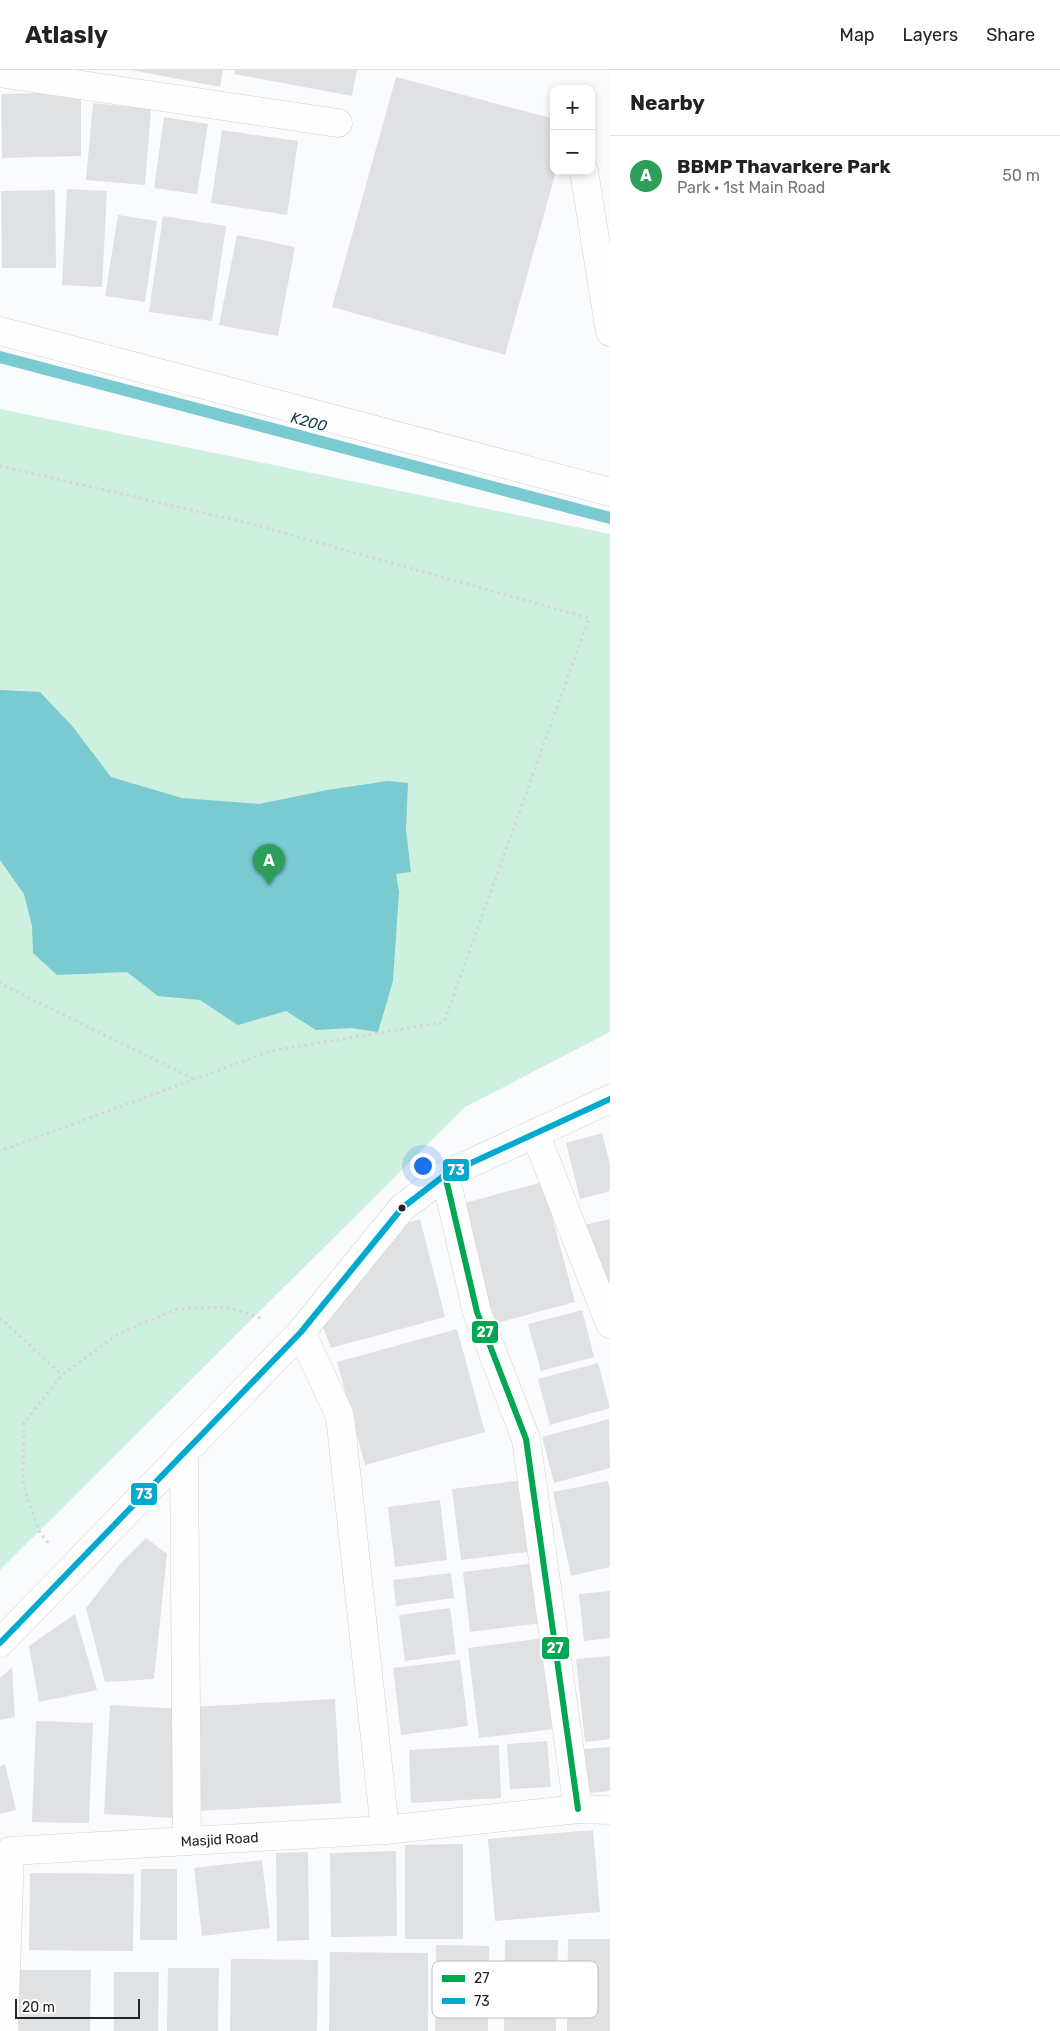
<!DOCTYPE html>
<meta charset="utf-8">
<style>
body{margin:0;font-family:Rubik,sans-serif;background:#f2f2f2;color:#222}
.controls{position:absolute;right:15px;top:15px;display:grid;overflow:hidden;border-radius:10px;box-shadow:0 2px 8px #0003}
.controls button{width:45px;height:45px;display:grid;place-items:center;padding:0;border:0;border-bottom:1px solid #e0e0e0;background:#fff;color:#222;font:25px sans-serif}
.scale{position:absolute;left:15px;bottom:12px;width:125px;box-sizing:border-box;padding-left:5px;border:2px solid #232528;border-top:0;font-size:14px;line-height:18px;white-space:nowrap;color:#232528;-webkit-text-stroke:4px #fff;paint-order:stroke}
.you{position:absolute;left:422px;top:1095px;width:18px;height:18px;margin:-12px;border:4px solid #fff;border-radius:50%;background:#1a73e8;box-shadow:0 0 0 8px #1a73e833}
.badge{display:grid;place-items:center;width:32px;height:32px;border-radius:50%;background:#d93025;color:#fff;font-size:16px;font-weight:700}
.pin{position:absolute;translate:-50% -41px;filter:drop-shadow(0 1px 2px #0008)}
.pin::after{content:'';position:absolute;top:26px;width:18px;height:15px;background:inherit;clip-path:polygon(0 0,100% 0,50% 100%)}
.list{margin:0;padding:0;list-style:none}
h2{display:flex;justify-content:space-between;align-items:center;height:65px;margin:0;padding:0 20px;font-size:21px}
h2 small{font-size:16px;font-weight:400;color:#767676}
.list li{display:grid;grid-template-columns:32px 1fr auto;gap:15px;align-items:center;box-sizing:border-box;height:80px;padding:0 20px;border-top:1px solid #e0e0e0}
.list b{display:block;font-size:19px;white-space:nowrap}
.list p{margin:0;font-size:16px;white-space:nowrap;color:#767676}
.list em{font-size:16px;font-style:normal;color:#767676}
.map{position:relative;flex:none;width:610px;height:1961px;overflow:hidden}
header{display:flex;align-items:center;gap:30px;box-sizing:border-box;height:70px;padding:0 25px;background:#fff;border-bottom:1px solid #e0e0e0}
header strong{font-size:24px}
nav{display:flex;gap:28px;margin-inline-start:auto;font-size:18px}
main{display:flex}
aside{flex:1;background:#fff}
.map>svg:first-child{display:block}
.green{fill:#cef0df}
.water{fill:#7acad2}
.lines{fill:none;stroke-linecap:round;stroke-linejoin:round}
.stream{stroke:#7acad2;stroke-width:12}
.building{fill:#e0e1e3}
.minor-casing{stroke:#d1d2d4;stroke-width:29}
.path{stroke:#d6d6d7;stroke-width:3;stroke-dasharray:2.5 4;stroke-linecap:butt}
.minor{stroke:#fefeff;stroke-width:28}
.bus-1-casing{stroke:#fff;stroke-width:10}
.bus-2-casing{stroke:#fff;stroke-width:10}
.bus-1{stroke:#00a651;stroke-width:6}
.bus-2{stroke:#00a9ce;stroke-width:6}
.bus-dot{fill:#232528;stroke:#fff;stroke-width:2}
.labels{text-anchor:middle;stroke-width:4;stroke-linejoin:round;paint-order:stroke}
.street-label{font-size:14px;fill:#232528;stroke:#fff}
.water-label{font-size:15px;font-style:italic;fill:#104348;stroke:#fff}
.key{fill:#fff;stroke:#bdbebe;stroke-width:1}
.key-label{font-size:14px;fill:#232528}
.line-badge{stroke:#fff;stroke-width:2}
.badge-label{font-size:14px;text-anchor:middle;font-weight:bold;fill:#fff}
</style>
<header>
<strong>Atlasly</strong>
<nav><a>Map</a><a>Layers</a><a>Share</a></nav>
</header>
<main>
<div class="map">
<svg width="610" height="1961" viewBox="0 0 610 1961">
<rect width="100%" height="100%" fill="#fafbfd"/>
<path class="green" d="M0 339 610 464V962L465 1037 0 1500Z"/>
<path class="water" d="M0 620 40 622 73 657 111 707 182 728 259 734 327 720 388 711 408 713 406 760 411 802 396 804 399 822 393 911 378 962 351 958 316 960 286 941 238 955 200 930 158 926 127 902 57 905 33 883 32 856 24 824 0 790Z"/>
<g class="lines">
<path class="stream" d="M0 287 610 448"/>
</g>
<g class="building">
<path d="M131 0H223L220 17Z"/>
<path d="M235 0H357L352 26 234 4Z"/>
<path d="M396 7 554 49V101H556L505 285 332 237Z"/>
<path d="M81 22V86L2 88 1 24Z"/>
<path d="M93 33 151 39 145 115 86 110Z"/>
<path d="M164 47 208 54 197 124 154 118Z"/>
<path d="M222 60 298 71 287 145 211 133Z"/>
<path d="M67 119 107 121 102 217 62 215Z"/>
<path d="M55 120 56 198H2L1 121Z"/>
<path d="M118 145 157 151 145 232 105 226Z"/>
<path d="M163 146 226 156 212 251 149 242Z"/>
<path d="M237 165 295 177 278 266 219 255Z"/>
<path d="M602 1063 610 1094V1121L580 1129 566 1073Z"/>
<path d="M543 1112 575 1232 489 1255 457 1135Z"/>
<path d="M420 1149 445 1247 331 1278 318 1244 391 1158Z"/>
<path d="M610 1149V1212L600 1214 585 1155Z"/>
<path d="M582 1240 594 1287 541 1301 528 1254Z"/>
<path d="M457 1259 485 1362 365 1395 337 1292Z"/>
<path d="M598 1293 610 1338 550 1355 538 1309Z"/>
<path d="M609 1349 610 1398 554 1413 542 1367Z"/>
<path d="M525 1410 535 1481 461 1490 452 1419Z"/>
<path d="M608 1411 610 1419V1497L571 1506 553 1422Z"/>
<path d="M440 1430 447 1490 395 1497 388 1437Z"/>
<path d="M146 1468 167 1484 154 1609 105 1612 86 1538 121 1493Z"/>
<path d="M535 1493 542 1553 470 1562 463 1502Z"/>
<path d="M451 1503 454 1528 396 1536 393 1510Z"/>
<path d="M610 1521V1568L584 1571 579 1524Z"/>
<path d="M450 1538 456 1584 405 1591 399 1545Z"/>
<path d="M75 1544 97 1620 39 1632 29 1576Z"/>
<path d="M544 1568 556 1659 479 1668 468 1578Z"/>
<path d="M610 1586V1669L585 1672 576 1589Z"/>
<path d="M460 1590 468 1656 401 1665 393 1598Z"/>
<path d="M12 1597 15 1647 0 1650V1608Z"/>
<path d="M335 1629 341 1733 198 1741 192 1637Z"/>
<path d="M110 1635 183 1639 177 1748 104 1744Z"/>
<path d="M36 1651 93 1653 89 1753 32 1752Z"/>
<path d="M547 1671 551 1717 510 1719 507 1674Z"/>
<path d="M499 1675 501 1728 411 1733 409 1680Z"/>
<path d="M610 1677V1721L589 1723 584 1679Z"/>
<path d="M5 1694 16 1740 0 1744V1696Z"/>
<path d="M593 1760 600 1842 495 1851 488 1769Z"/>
<path d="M463 1774V1869H405V1775Z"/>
<path d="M396 1781 397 1866 331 1867 330 1783Z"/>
<path d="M308 1782 309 1870 277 1871 276 1783Z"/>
<path d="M262 1790 270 1858 202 1866 194 1798Z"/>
<path d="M141 1799H177V1870H140Z"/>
<path d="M30 1803 134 1804 133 1881 29 1880Z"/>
<path d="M568 1869H610V1961H567Z"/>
<path d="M505 1870H558L556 1961H504Z"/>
<path d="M436 1875 489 1876 488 1961H435Z"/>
<path d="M330 1882 428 1883V1961H329Z"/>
<path d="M231 1889 318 1890 317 1961H230Z"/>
<path d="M168 1898H219L218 1961H167Z"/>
<path d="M19 1900H91L90 1961H19Z"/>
<path d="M114 1902H159L158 1961H114Z"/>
</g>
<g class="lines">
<defs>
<g id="minor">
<path d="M0 3 338 53"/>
<path d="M584 101 610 262"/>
<path d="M0 261 610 422"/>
<path d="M535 1063 610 1254"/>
<path d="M445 1105 477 1242 526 1369 578 1739"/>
<path d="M301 1262 340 1346 385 1760"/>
<path d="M184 1383 187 1771"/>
<path d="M0 1573 301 1262 402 1138 445 1105 610 1029"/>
<path id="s1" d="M4 1961 10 1781 385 1760 578 1739 610 1740"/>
</g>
</defs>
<use href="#minor" class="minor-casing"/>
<g class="path">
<path d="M0 396 252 454 589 548 444 952 271 981 0 1081"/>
<path d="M0 911 3 915 194 1009"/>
<path d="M0 1248 62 1305"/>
<path d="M48 1473 39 1461 23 1414 24 1353 62 1305 118 1264 177 1239 227 1237 264 1249"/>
</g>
<use href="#minor" class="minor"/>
<defs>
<path id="bus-1" d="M445 1105 477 1242 526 1369 578 1739"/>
<path id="bus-2" d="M0 1573 301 1262 402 1138 445 1105 610 1029"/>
</defs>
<use href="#bus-1" class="bus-1-casing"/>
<use href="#bus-2" class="bus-2-casing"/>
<use href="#bus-1" class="bus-1"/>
<use href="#bus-2" class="bus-2"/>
</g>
<circle class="bus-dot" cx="402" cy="1138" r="4.5"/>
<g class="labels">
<g class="street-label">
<text dy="5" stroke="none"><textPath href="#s1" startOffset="390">Masjid Road</textPath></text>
</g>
<g class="water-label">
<text transform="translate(309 352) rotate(15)" y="5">K200</text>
</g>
</g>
<rect x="432" y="1891" width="166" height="57" rx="8" class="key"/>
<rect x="442" y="1905" width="23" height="7" fill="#00a651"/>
<rect x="442" y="1928" width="23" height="6" fill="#00a9ce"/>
<g class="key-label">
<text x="474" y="1913">27</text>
<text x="474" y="1936">73</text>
</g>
<g class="line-badge">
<rect x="442" y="1088" width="28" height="24" rx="5" fill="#00a9ce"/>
<rect x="471" y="1250" width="28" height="24" rx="5" fill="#00a651"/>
<rect x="130" y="1412" width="28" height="24" rx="5" fill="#00a9ce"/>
<rect x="541" y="1566" width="29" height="24" rx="5" fill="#00a651"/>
</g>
<g class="badge-label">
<text x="456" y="1105">73</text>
<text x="485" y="1267">27</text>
<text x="144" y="1429">73</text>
<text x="555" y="1583">27</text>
</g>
</svg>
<div class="controls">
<button>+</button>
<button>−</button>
</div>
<div class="scale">20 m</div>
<div class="you"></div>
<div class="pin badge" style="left:269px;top:815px;background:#2e9e5b">A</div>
</div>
<aside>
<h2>Nearby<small></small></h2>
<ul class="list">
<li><span class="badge" style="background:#2e9e5b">A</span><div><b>BBMP Thavarkere Park</b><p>Park · 1st Main Road</p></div><em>50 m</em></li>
</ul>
</aside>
</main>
